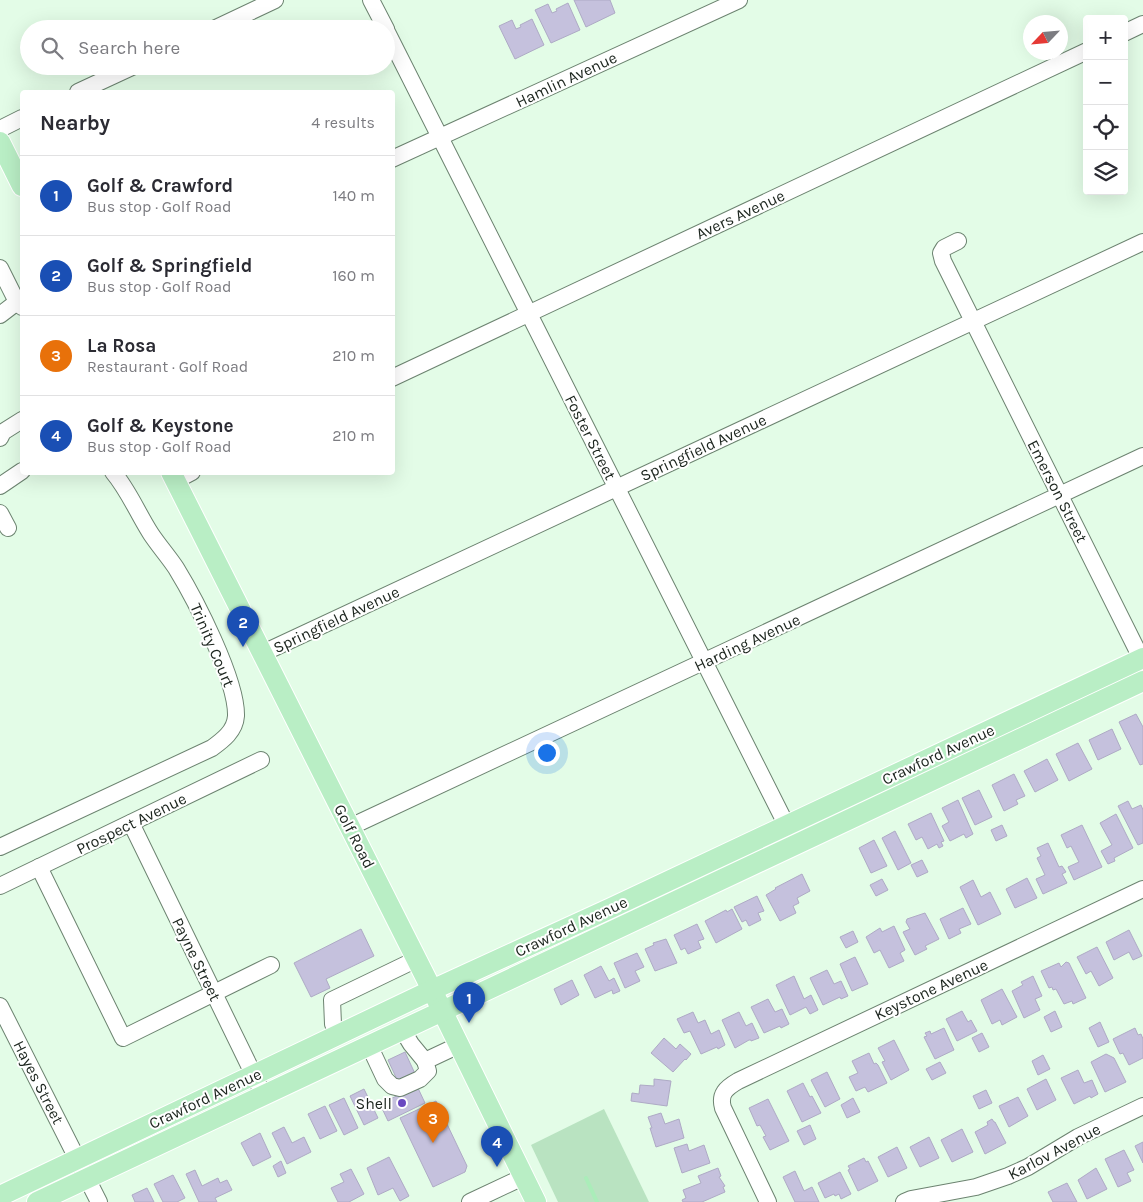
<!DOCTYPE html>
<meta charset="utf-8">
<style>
body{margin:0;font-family:Karla,sans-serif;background:#f2f2f3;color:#2b2b33}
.controls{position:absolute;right:15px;top:15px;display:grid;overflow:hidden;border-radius:5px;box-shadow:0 5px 20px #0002}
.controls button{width:45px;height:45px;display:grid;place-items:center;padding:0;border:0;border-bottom:1px solid #e1e1e2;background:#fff;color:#2b2b33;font:25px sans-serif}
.compass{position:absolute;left:1023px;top:15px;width:45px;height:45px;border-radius:50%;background:#fff;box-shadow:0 5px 20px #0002;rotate:244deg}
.you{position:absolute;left:546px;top:752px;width:18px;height:18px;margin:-12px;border:4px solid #fff;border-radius:50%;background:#1a73e8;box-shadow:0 0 0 8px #1a73e833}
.badge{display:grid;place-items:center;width:32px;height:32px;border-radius:50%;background:#d93025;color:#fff;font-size:16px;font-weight:700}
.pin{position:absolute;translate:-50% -41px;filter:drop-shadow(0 1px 2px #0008)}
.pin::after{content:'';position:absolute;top:26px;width:18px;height:15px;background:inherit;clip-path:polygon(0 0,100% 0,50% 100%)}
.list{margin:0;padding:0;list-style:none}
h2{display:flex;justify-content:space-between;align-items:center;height:65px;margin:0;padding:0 20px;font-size:21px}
h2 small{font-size:16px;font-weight:400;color:#7c7c81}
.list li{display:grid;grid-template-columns:32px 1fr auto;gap:15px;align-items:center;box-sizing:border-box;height:80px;padding:0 20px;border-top:1px solid #e1e1e2}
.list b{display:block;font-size:19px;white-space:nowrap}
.list p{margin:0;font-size:16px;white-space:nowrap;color:#7c7c81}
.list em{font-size:16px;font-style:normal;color:#7c7c81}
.icon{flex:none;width:28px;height:28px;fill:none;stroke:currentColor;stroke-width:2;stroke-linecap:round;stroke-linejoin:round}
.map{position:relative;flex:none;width:1143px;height:1202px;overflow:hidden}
.search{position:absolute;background:#fff;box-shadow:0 5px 20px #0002;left:20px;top:20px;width:375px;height:55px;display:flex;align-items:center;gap:12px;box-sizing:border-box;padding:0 18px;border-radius:28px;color:#7c7c81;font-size:19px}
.panel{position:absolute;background:#fff;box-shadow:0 5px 20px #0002;left:20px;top:90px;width:375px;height:385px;border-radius:5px}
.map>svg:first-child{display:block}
.green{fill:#b9e3c1}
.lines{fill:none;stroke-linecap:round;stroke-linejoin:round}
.stream{stroke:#aaedb9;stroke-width:4}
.building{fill:#c5c1dd;stroke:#aeaac5}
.minor-casing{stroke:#6c8370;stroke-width:18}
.major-casing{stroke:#fff;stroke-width:22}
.minor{stroke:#fff;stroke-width:16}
.major{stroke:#b9eec5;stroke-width:20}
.poi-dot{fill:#6a48c1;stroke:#fff;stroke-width:2}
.labels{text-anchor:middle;stroke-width:4;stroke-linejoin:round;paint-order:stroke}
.street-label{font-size:16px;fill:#1b241d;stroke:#fff}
.poi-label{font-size:16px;fill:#1b241d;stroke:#fff;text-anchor:end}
</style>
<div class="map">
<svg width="1143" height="1202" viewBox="0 0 1143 1202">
<rect width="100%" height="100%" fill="#e3fce7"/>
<path class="green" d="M604 1109 649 1202H558L531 1145Z"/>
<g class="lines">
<path class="stream" d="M586 1178 597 1202"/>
</g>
<g class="building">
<path d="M574 0H610L615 13 586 27Z"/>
<path d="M568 3 580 30 551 43 535 10 548 4 552 13 557 11 556 9Z"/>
<path d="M532 19 544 45 515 59 499 26 512 20 516 29 521 27 520 25Z"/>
<path d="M1136 714 1143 727V764L1140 765 1119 722Z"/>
<path d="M1112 729 1121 749 1098 760 1089 740Z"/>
<path d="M1078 743 1092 769 1069 781 1056 754Z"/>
<path d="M1047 759 1058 780 1035 792 1024 771Z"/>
<path d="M1014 774 1025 796 1016 800 1018 804 1004 811 992 785Z"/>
<path d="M979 790 992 817 975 825 962 798Z"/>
<path d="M958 800 973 834 966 838 964 834 950 841 942 826 949 822 942 808Z"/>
<path d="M1128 801 1132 809 1141 805 1143 810V843L1138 845 1118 806Z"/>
<path d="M931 813 944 841 941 842 943 846 939 848 937 844 928 849 922 837 916 840 908 824Z"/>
<path d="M1116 814 1133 848 1114 858 1115 861 1108 864 1101 851 1112 845 1100 823Z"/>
<path d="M1002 825 1007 836 996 841 991 830Z"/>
<path d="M1082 825 1102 867 1074 880 1068 867 1079 862 1071 846 1067 848 1061 835Z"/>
<path d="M895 831 911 863 898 870 882 838Z"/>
<path d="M874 840 887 866 871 873 859 848Z"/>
<path d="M1048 843 1059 867 1062 866 1066 872 1062 874 1067 883 1043 894 1036 879 1045 875 1037 858 1041 856 1037 848Z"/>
<path d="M922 860 928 872 917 877 911 865Z"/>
<path d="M802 874 810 891 797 898 799 903 793 906 796 913 780 921 766 895 776 889 775 888Z"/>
<path d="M1027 878 1037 898 1015 908 1006 889Z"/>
<path d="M882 879 888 890 876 896 870 885Z"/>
<path d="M973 880 981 897 990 892 1001 914 978 925 960 887Z"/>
<path d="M757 896 764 911 758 913 761 920 749 926 746 920 742 922 734 907Z"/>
<path d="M963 908 971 924 959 929 961 933 949 939 940 919Z"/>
<path d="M732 909 742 929 716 943 705 921 726 910 727 912Z"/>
<path d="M925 913 939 939 925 946 927 949 915 955 903 932 910 929 906 922 907 919Z"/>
<path d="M697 924 704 939 698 941 701 948 688 954 685 948 681 950 674 935Z"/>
<path d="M894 926 905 950 900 953 904 961 889 968 880 950 874 953 866 937 880 928 882 932Z"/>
<path d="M361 929 374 956 326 979 330 988 311 997 294 963Z"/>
<path d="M1129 930 1142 956 1133 960 1129 952 1114 960 1106 942Z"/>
<path d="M853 931 858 942 846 948 840 937Z"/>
<path d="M666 939 677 963 655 971 645 949 654 945 653 943Z"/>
<path d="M1097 947 1113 978 1099 986 1091 971 1086 974 1077 957Z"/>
<path d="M637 953 644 967 635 971 640 981 625 988 614 963Z"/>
<path d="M855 957 868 984 852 991 840 964Z"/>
<path d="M1066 962 1069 963 1086 998 1073 1004 1072 1001 1064 1004 1056 989 1053 990 1052 987 1049 988 1041 971 1059 963 1061 967Z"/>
<path d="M601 966 609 981 614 978 620 991 613 994 612 990 595 998 584 975Z"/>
<path d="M827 970 834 984 841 981 848 996 841 999 840 997 823 1005 810 978Z"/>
<path d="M794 976 804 999 811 995 818 1010 810 1014 806 1007 790 1015 776 985Z"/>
<path d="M1033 976 1042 996 1035 999 1040 1010 1024 1018 1012 991 1023 985 1021 982Z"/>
<path d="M572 980 579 995 561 1005 554 989Z"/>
<path d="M1002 989 1017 1017 1002 1025 1000 1020 992 1024 981 1000Z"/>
<path d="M768 999 775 1012 782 1009 789 1024 781 1028 780 1026 764 1033 751 1007Z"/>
<path d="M962 1011 968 1022 971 1020 977 1031 957 1041 946 1019Z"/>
<path d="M1055 1011 1062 1027 1051 1032 1044 1017Z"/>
<path d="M693 1012 698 1023 705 1020 711 1034 719 1030 725 1045 718 1049 717 1047 701 1054 690 1031 684 1033 677 1019Z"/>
<path d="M739 1012 746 1026 752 1023 759 1038 751 1041V1040H749L735 1048 722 1020Z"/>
<path d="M1100 1022 1109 1042 1098 1047 1089 1028Z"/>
<path d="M944 1028 954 1050 935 1059 924 1037 927 1036 925 1033 930 1031 931 1034Z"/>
<path d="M1135 1028 1138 1035 1141 1034 1143 1039V1058L1129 1065 1123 1053 1120 1054 1113 1039Z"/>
<path d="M982 1033 989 1047 979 1052 972 1038Z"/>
<path d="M664 1038 676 1049 680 1044 691 1054 686 1060 685 1059 673 1072 651 1053Z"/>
<path d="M894 1040 909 1070 891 1080 882 1062 885 1061 878 1048Z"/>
<path d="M405 1052 417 1078 400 1086 388 1060Z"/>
<path d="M869 1053 874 1064 876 1063 878 1065 887 1083 868 1092 865 1087 856 1091 849 1077 858 1073 852 1061Z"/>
<path d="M1106 1054 1114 1058 1126 1082 1105 1092 1091 1062Z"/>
<path d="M1043 1055 1050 1069 1038 1075 1032 1061Z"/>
<path d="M940 1062 946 1073 932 1080 926 1069Z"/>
<path d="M1078 1070 1084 1083 1092 1080 1098 1094 1091 1098 1090 1096 1074 1104 1061 1078Z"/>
<path d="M827 1072 840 1099 825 1107 811 1080Z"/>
<path d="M654 1079 671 1081 667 1106 631 1101 632 1093 639 1094 640 1085 654 1086Z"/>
<path d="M1046 1079 1056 1100 1037 1110 1027 1089Z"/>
<path d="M803 1083 810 1097 812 1096 821 1113 802 1122 787 1091Z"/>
<path d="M417 1086 425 1103 388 1121 380 1104Z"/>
<path d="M364 1089 378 1118 364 1125 350 1096Z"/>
<path d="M986 1090 992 1103 979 1109 973 1096Z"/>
<path d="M1018 1097 1028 1116 1009 1127 999 1106Z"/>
<path d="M344 1098 358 1128 344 1135 329 1105Z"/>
<path d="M853 1098 860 1112 847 1118 841 1105Z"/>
<path d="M768 1099 789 1141 770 1150 763 1137 766 1136 760 1125 757 1126 749 1108Z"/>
<path d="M436 1101 467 1166 465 1172 433 1187 400 1118Z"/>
<path d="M325 1106 337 1131 320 1139 308 1114Z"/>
<path d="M661 1113 665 1124 679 1119 684 1138 656 1147 650 1128H652L648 1117Z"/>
<path d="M992 1119 994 1122H995L1006 1143 985 1154 975 1132 988 1125 987 1122Z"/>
<path d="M810 1125 816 1139 804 1145 797 1131Z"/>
<path d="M284 1127 292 1143 304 1137 311 1152 287 1164 272 1133Z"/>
<path d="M962 1129 973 1152 952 1162 941 1140Z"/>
<path d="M260 1133 271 1157 253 1166 241 1143Z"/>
<path d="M929 1137 939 1158 920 1167 910 1147Z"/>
<path d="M1143 1142V1163L1135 1146Z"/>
<path d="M687 1144 689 1151 704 1145 710 1163 682 1173 674 1148Z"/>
<path d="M897 1147 907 1168 888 1177 878 1157Z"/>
<path d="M1124 1150 1134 1170 1127 1173 1131 1181 1118 1187 1105 1159Z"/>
<path d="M389 1157 409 1196 400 1201 393 1188 378 1195 367 1168Z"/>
<path d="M864 1158 866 1162 868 1161 878 1181 858 1191 848 1170 850 1169 848 1166Z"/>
<path d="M281 1161 286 1173 278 1177 273 1166Z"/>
<path d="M718 1168 721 1176 719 1177 725 1186 723 1187 725 1192 702 1202H683L682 1200 686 1198 683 1190 701 1183 698 1176Z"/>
<path d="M1096 1168 1107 1189 1087 1199 1078 1180Z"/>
<path d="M351 1169 364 1194 349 1202H338L331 1188 344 1182 340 1174Z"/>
<path d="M195 1170 202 1186 218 1178 220 1183 227 1180 232 1190 215 1198 217 1202H199L186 1174Z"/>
<path d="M795 1171 804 1191 812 1187 819 1202H795L783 1177Z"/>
<path d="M840 1172 851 1194 841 1199 839 1194 835 1196 834 1194 825 1198 818 1183Z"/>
<path d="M173 1175 185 1198 177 1202H163L154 1184Z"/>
<path d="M1067 1183 1077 1202H1053L1048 1192Z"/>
<path d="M147 1188 154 1202H135L132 1195Z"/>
</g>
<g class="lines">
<defs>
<g id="minor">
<path d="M371 0 386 29"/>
<path d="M214 29 275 0"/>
<path d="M386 30 792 836"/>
<path d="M1124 33 1143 24"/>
<path d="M78 92 134 66"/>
<path d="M0 129 22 118"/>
<path d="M392 159 739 0"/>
<path d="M958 241 944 248 941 253 943 261 1143 662"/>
<path d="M0 268 17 302"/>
<path d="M0 315 17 302 22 307"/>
<path d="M392 378 1087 51"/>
<path d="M0 438 3 432 22 420"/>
<path d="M175 481 192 472"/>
<path d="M0 486 22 471"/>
<path d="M0 513 8 528"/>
<path d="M263 653 1143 242"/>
<path d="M131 823 263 1094"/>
<path d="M350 827 1143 456"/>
<path d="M0 847 212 748C223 740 235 731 236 716 237 680 195 599 176 568 168 556 159 546 151 534 138 514 129 491 113 472"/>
<path d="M39 867 123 1038 271 965"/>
<path d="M0 886 261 760"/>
<path d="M0 1006 99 1202"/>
<path d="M402 1029 411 1044 425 1061"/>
<path d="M338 1034 333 1024 332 1000 417 959"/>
<path d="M369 1045 385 1079 392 1086 400 1088 420 1079 428 1071 425 1061 459 1045"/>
<path d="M470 1202 523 1177"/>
<path d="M768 1202 723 1108C719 1094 726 1088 738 1081L1143 889"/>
<path d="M904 1202 911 1199 976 1187 1008 1176 1028 1167 1078 1137 1143 1106"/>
</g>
<g id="major">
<path d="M0 142 22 186"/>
<path d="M171 472 432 990 536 1202"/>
<path d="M0 1196 432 990 611 908 1143 658"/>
<path d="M37 1202 1143 681"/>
</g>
</defs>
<use href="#minor" class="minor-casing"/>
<use href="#major" class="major-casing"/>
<use href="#minor" class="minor"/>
<use href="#major" class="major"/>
</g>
<circle class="poi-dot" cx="402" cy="1103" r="5"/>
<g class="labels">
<g class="street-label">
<text transform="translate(566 79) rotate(-25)" y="6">Hamlin Avenue</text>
<text transform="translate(740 214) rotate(-25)" y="6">Avers Avenue</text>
<text transform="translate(591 437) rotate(63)" y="6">Foster Street</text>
<text transform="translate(703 447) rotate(-25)" y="6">Springfield Avenue</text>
<text transform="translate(1058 491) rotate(63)" y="6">Emerson Street</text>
<text transform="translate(336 619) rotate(-25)" y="6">Springfield Avenue</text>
<text transform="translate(747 642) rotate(-25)" y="6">Harding Avenue</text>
<text transform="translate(213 645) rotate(67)" y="6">Trinity Court</text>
<text transform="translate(938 754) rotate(-25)" y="6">Crawford Avenue</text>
<text transform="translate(131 823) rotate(-26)" y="6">Prospect Avenue</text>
<text transform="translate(355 836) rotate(63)" y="6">Golf Road</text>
<text transform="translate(571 926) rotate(-25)" y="6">Crawford Avenue</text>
<text transform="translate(197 959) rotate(64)" y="6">Payne Street</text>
<text transform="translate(931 989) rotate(-25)" y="6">Keystone Avenue</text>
<text transform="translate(39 1082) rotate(63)" y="6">Hayes Street</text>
<text transform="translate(205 1098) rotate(-25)" y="6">Crawford Avenue</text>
<text transform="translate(1054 1151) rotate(-28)" y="6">Karlov Avenue</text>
</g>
<g class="poi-label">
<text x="392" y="1109">Shell</text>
</g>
</g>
</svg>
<div class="controls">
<button>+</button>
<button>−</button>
<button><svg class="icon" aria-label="locate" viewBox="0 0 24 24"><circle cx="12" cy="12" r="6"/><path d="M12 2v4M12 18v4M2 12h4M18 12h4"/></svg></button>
<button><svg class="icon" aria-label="layers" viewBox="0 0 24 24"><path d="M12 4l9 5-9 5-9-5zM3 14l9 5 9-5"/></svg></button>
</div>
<svg class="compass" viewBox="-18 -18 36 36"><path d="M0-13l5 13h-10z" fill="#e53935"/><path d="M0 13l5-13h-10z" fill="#7c7c81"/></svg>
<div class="you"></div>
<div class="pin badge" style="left:469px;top:1023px;background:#1a4fb4">1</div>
<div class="pin badge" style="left:243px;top:647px;background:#1a4fb4">2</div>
<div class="pin badge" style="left:433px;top:1143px;background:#e8710a">3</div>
<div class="pin badge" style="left:497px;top:1167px;background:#1a4fb4">4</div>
<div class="search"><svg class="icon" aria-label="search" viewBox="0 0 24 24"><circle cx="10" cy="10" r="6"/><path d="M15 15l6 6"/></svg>Search here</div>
<section class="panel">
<h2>Nearby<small>4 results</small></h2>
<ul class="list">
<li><span class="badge" style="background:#1a4fb4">1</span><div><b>Golf &amp; Crawford</b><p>Bus stop · Golf Road</p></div><em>140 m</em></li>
<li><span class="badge" style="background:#1a4fb4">2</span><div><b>Golf &amp; Springfield</b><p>Bus stop · Golf Road</p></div><em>160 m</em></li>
<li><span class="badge" style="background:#e8710a">3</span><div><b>La Rosa</b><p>Restaurant · Golf Road</p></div><em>210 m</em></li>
<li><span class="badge" style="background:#1a4fb4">4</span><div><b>Golf &amp; Keystone</b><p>Bus stop · Golf Road</p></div><em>210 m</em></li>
</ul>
</section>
</div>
